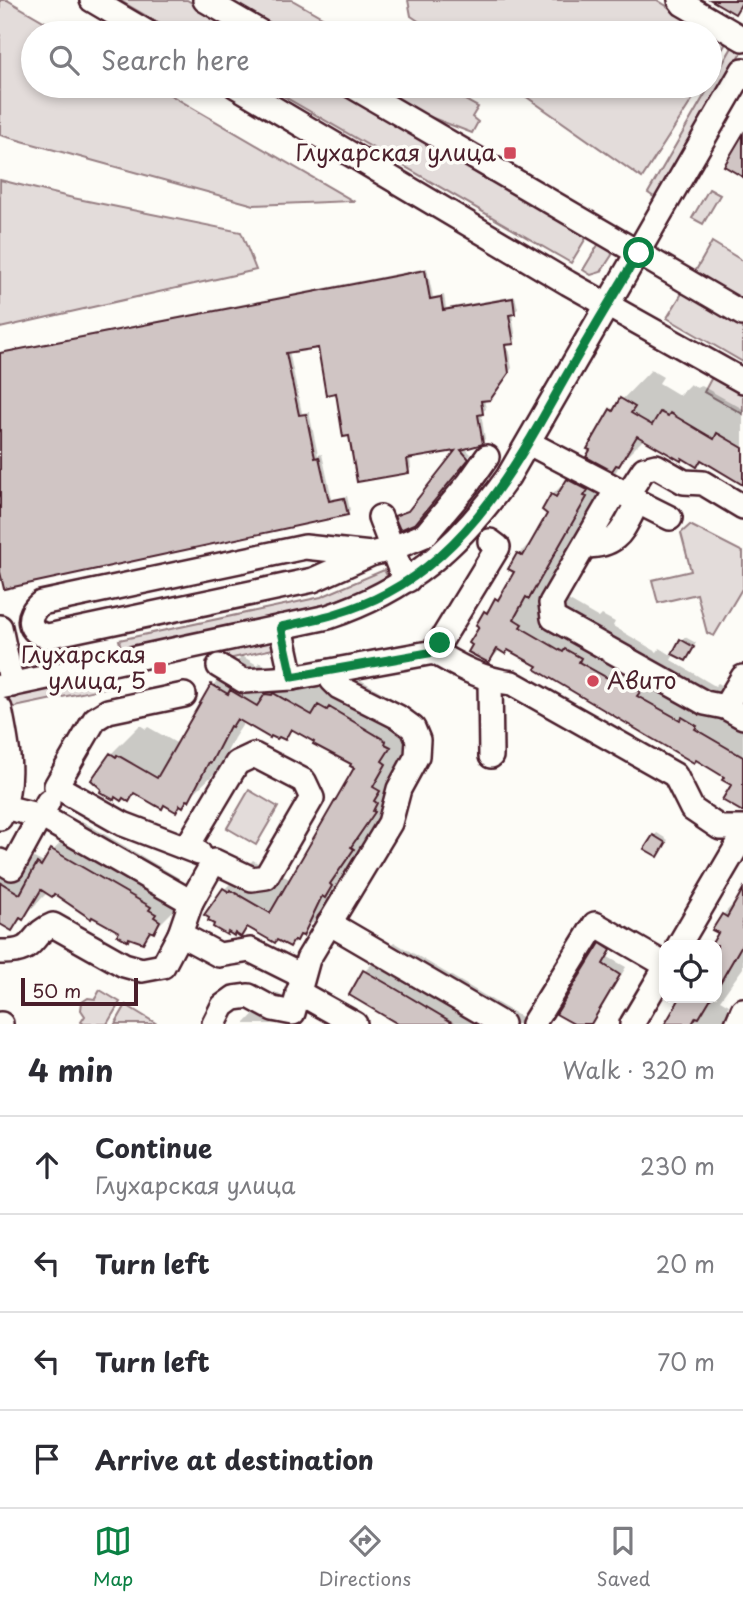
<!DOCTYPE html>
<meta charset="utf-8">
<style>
body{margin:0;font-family:"Playpen Sans",sans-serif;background:#f2f2f3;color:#2b2b33}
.controls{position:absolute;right:21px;bottom:21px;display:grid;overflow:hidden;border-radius:14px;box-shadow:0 4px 10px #0003}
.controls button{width:63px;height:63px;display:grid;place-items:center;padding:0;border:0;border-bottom:2px solid #e1e1e2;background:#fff;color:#2b2b33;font:35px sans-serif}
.scale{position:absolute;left:21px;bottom:18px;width:117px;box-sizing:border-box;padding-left:7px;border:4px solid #4a1f2b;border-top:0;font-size:19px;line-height:24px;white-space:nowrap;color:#4a1f2b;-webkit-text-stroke:5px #fdfcf7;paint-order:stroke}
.stop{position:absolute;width:21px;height:21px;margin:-16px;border:5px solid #0b8043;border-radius:50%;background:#fff}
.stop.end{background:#0b8043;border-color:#fff;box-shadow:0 2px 7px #0008}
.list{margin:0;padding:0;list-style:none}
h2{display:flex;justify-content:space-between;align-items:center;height:91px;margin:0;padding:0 28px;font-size:30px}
h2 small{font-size:23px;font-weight:400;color:#7c7c81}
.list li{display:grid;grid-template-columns:46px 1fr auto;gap:21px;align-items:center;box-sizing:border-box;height:98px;padding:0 28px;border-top:2px solid #e1e1e2}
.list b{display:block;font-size:26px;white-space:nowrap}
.list p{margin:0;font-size:23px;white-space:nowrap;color:#7c7c81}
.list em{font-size:23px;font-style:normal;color:#7c7c81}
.icon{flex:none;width:38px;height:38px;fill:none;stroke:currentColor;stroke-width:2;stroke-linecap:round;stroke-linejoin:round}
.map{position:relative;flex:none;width:743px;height:1024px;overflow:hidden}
.search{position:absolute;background:#fff;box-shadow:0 4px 10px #0003;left:21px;right:21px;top:21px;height:77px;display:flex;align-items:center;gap:18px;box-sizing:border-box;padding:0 24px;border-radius:38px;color:#7c7c81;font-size:26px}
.sheet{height:483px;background:#fff}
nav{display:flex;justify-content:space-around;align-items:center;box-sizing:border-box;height:98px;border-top:2px solid #e1e1e2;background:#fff;font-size:19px;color:#7c7c81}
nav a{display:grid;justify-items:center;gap:4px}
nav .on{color:#0b8043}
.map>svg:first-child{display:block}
.green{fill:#e3dcda;stroke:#967e82;stroke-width:2}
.shadow{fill:#0003}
.building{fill:#d0c5c4;stroke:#4a1f2b;stroke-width:2}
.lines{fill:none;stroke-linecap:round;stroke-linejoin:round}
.minor-casing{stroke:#4a1f2b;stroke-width:28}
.minor{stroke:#fdfcf7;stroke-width:23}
.route{stroke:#0b8043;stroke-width:9}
.poi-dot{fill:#d1495b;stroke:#fdfcf7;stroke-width:2.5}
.labels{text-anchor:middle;stroke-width:7;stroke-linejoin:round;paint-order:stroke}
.poi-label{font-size:23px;fill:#4a1f2b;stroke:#fdfcf7;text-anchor:end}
</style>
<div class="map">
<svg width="743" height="1024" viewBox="0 0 743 1024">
<rect width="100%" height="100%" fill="#fdfcf7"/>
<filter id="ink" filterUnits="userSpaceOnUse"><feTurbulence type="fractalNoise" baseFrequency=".0143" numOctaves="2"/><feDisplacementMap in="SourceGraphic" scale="14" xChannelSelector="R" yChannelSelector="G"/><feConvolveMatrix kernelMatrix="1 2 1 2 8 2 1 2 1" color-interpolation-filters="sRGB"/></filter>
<g filter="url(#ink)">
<g class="green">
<path d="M0 0H7L64 33H33V86H155L353 201 254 205 0 135Z"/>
<path d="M119 0H187L244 33H176Z"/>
<path d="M228 0H292L350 33H285Z"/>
<path d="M408 0H657L726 43 710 71V33H436L411 16Z"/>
<path d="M734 44 742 52 657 199 648 193Z"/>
<path d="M266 86H335L589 233 571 263Z"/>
<path d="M375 86H440L478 107 472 117 478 122 472 133 425 115Z"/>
<path d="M511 86H701L642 178Z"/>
<path d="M0 180 73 198 241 232 256 270 0 328Z"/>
<path d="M709 189 720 195 703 224 692 218Z"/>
<path d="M601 240 611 250 612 255 601 272 591 275 583 270Z"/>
<path d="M712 242 743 261V300L695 272Z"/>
<path d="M684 290 743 324V362L667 318Z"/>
<path d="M712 377 743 392V414L704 392Z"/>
<path d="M690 525 743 552V587L714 636 707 633 697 594 658 603 652 580 691 571 681 533Z"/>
<path d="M384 570 390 581 323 605 122 651 119 640 321 597Z"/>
<path d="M271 640 273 649 215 662 213 653Z"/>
<path d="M111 675 112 681 110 687 10 708 8 696Z"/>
<path d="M249 790 278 807 256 845 227 828Z"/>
<path d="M100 990 120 1002 107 1024H84L81 1022 85 1016 81 1010 82 1002 88 998 95 999Z"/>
<path d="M126 1005 157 1024H115Z"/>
</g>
<g class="shadow">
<path d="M427 268 433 297 444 295 446 308 515 296 518 309 512 313 516 339 507 343 512 368 493 394 484 399 486 409 481 412 485 439 482 442 464 447 471 454 419 518 397 516 412 508 459 448 410 457 411 468 408 471 350 434 337 391 319 346 289 351 302 413 309 412 318 455 322 454 332 499 347 496 350 510 347 513 0 564V352Z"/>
<path d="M651 370 663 377 659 383 679 395 690 384 697 388 700 385 743 409V483L702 459 697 465 645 438 622 461 564 562 555 571 548 583 556 588 554 592 599 618 602 615 615 622 613 626 657 652 660 648 673 656 685 637 696 643 688 656 675 653 671 660 715 686 718 683 731 690 729 694 743 702V809L733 784 727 776 539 666 508 648 501 649 489 661 481 626 485 612 505 591 516 571 519 554 535 538 550 513 552 495 591 457 612 410Z"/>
<path d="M242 656 257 665 260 662 284 676 349 677 357 682 359 679 414 711 412 714 418 718 410 732 414 734 400 758 407 762 403 782 378 818 381 819 357 855 360 856 331 905 289 945 250 926 241 935 224 890 253 860 259 864 260 862 291 880 356 768 354 763 294 728 284 738 245 721 234 738 218 770 176 810 136 792 128 800 111 754 140 725 146 729 148 727 178 744 213 685Z"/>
<path d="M82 821 179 878 177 880 184 884 182 888V902L143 941 121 931 54 892H48L11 929 0 925V878L24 853 42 862Z"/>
<path d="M657 833 668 840 658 855 654 836Z"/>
<path d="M743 893V968L720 1000 729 1005 727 1008 743 1018V1024H663L682 998H717V945H713L720 932 723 915Z"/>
<path d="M608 937 617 943 608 957 626 967 593 1023 577 1024 601 944Z"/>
<path d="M394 942 533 1024H402L365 971Z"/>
<path d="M275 992 297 1005 285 1024H244Z"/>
</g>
<g class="building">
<path d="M711 0H743V1L735 14Z"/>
<path d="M743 134V177L724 166Z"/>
<path d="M425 270 430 299 441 297 443 310 513 298 515 314 509 315 514 344 505 345 509 373 490 400 481 401 483 414 478 415 483 444 461 450 469 459 416 523 400 530 394 516 408 511 455 451 407 459 409 473 357 482 349 436 343 437 336 393 326 395 318 348 286 353 299 415 306 414 315 458 319 457 329 501 344 498 348 515 4 589 0 572V353Z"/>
<path d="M620 398 635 407 631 413 652 425 660 412 668 416 670 413 714 439 717 433 743 448V485L701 460 697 467 682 458 681 461 637 436 619 466 616 465 612 471 586 457 590 450 587 449 610 409 613 411Z"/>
<path d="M567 479 588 490 584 496 587 497 529 599 526 597 514 619 522 624 520 627 563 652 565 649 581 658 579 662 622 686 623 682 640 692 637 696 680 720 682 717 697 726 695 729 743 757V812L722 800 731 785 722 780 724 777 696 760 694 763 651 738 535 669 537 666 508 650 505 654 497 649 489 663 468 652 472 645 469 643 479 627 476 625 484 611 487 613 495 598 498 600 514 572 508 569 517 553 523 556 547 514 542 510 551 494 556 497Z"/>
<path d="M680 639 694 647 686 661 672 654Z"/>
<path d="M211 684 228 694 230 690 257 706 265 694 272 695 273 693 312 715 318 705 327 710 329 707 386 741 385 744 391 747 382 761 386 764 373 787 380 791 374 801 377 803 373 811 375 812 351 847 354 849 330 884 332 886 325 898 322 896 303 936 300 935 297 941 294 940 290 947 277 940 275 943 247 927 241 937 235 933 234 936 228 932 227 935 213 927 214 924 208 921 209 918 204 915 223 888 229 892 230 890 270 913 354 768 350 766 351 764 313 744 314 742 291 729 285 740 279 737 277 739 271 736 270 738 237 719 232 727 230 726 211 763 209 762 189 801 187 800 183 807 180 805 176 812 164 805 162 809 134 793 129 802 123 798 121 801 115 797 114 800 100 792 101 789 91 780 110 753 116 757 117 755 157 778Z"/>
<path d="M653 835 666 843 658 857 644 849Z"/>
<path d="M51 849 151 907 149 910 156 914 154 917 160 921 154 933 150 931 143 943 129 938 128 941 117 935 119 932 92 917 91 919 54 894 52 897 41 890 23 920 20 918 12 931 0 924V882L20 894 37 863 41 866Z"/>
<path d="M743 889V943L717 988V945H711L718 933 712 930 722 914 727 917Z"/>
<path d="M600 943 611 950 603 964 620 975 591 1024H574L556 1014Z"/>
<path d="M363 970 391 986 455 1024H398L349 995Z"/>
<path d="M680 998H711L699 1018 696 1017 692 1024H665Z"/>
</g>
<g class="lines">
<defs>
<g id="minor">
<path d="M92 0 148 33"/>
<path d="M205 0 262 33"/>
<path d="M680 0 683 4 743 39"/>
<path d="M236 86 568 283 743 381"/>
<path d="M352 86 743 314"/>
<path d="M529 443 617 489 551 603 553 618 705 703 725 707"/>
<path d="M627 495 644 469 656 466 684 482 703 483 743 507"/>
<path d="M638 502 670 518"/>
<path d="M380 517 400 569 408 580"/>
<path d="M585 546C621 546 622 529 638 502L619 491"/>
<path d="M371 554 305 547 41 603C25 615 27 633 48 636L313 580 371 554 391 549 425 535 468 484 487 457"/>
<path d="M0 627 12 685"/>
<path d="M281 627 292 678 434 652C460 667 481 679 512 683L675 775 692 809 720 828H743"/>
<path d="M434 652 498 547 490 541"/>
<path d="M219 666 244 681 292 678"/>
<path d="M743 677 725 707 743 717"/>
<path d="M490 680 491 756"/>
<path d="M0 687 328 617C409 590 459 546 508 477L743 70"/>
<path d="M184 695 108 711 95 719 56 786 123 824 199 853"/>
<path d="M0 709C8 749 15 779 0 818"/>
<path d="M0 806 41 816 191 902"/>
<path d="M187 847 237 763 254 755 304 781 312 798 266 877 252 879 214 861 191 902 180 934 219 955 250 950 302 976"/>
<path d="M0 861 12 868 48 802"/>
<path d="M329 923 502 1024"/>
<path d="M679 945 743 836"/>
<path d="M0 952C39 953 27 935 53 925L124 965 142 970 163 966 180 934"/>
<path d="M298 992 355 1024"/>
<path d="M0 1024H1"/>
<path d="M214 1024 223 1006 234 998 249 996 273 1009 293 1013 308 959 390 823 399 789 417 756 418 740 413 728 398 717 339 687 332 680 330 672"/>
<path d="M533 1024 595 924 664 964"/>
<path d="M632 1024 664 970"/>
<path d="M737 1024 743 1010"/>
</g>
</defs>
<use href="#minor" class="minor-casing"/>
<use href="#minor" class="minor"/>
</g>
</g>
<g class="lines" filter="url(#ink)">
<path class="route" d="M440 643 434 652 292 677 281 627C318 619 354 611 387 593 473 547 520 459 565 378 589 336 614 294 639 253"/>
</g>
<g class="poi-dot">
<rect x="503" y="146" width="14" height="14" rx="3.5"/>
<rect x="153" y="661" width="14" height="14" rx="3.5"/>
<circle cx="593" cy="681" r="7"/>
</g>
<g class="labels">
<g class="poi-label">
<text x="496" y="161">Глухарская улица</text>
<text x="146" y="663">Глухарская<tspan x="146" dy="26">улица, 5</tspan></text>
<text x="607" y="689" text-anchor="start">Авито</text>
</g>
</g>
</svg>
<div class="controls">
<button><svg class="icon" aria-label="locate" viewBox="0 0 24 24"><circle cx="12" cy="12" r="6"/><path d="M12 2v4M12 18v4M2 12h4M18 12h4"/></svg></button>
</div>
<div class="scale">50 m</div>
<div class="stop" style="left:639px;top:253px"></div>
<div class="stop end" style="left:440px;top:643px"></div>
<div class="search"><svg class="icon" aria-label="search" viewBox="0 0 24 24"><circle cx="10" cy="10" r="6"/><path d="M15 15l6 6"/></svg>Search here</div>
</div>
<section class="sheet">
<h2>4 min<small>Walk · 320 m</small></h2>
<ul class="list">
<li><svg class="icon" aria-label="ahead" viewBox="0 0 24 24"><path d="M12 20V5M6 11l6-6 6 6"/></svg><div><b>Continue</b><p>Глухарская улица</p></div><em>230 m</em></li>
<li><svg class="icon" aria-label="left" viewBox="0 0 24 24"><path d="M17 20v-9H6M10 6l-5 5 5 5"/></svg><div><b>Turn left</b></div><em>20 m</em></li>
<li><svg class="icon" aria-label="left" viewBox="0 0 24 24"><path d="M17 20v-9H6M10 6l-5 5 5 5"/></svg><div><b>Turn left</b></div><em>70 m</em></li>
<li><svg class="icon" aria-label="arrive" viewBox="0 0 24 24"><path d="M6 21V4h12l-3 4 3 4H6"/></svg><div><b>Arrive at destination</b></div></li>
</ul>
</section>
<nav>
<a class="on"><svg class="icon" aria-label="map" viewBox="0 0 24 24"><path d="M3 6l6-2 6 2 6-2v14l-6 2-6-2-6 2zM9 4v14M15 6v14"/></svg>Map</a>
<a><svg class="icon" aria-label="directions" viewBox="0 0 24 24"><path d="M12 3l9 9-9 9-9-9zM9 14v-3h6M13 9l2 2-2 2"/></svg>Directions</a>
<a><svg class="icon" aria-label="saved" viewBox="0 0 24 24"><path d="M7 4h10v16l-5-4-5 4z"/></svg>Saved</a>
</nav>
